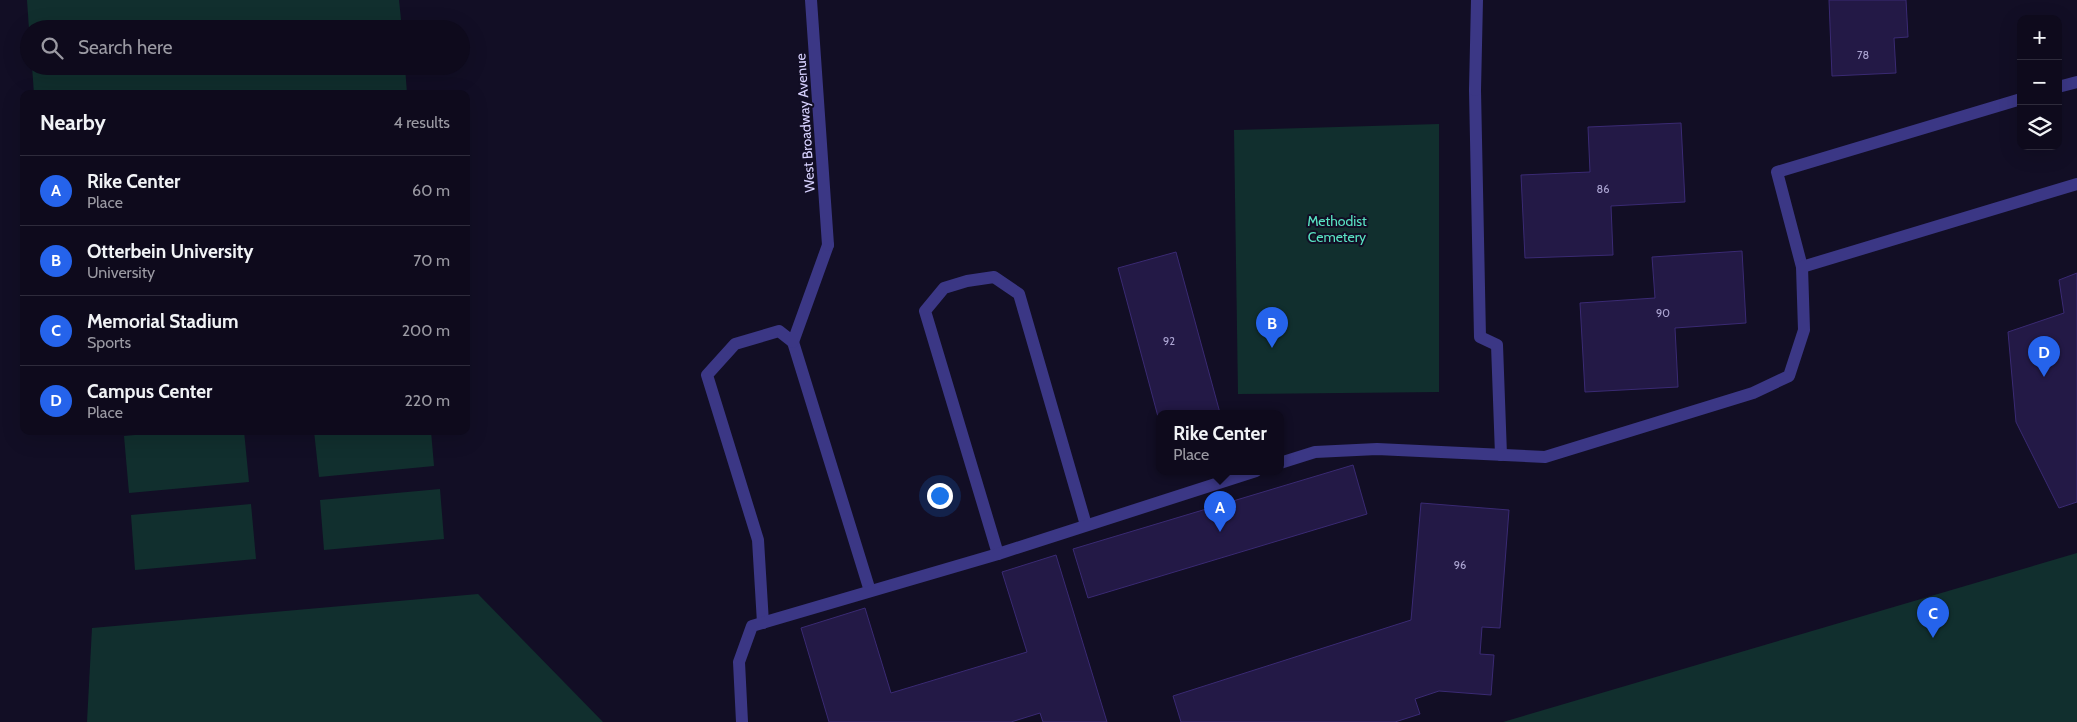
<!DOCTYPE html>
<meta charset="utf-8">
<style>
body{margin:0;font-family:Cabin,sans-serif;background:#1c1829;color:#f1f3f6}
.controls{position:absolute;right:15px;top:15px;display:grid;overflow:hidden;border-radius:10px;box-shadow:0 5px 20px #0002}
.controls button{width:45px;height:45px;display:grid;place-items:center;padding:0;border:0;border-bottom:1px solid #2e2b3b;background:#0e0a1c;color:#f1f3f6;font:25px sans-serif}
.you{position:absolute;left:939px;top:495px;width:18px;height:18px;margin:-12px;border:4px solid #fff;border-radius:50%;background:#1a73e8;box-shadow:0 0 0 8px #1a73e833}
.badge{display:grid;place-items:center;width:32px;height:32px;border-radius:50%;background:#2563eb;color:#fff;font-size:16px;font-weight:700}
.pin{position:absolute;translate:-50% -41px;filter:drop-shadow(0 1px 2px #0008)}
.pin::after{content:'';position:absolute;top:26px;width:18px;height:15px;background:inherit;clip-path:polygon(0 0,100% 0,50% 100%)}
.popup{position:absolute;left:1156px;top:410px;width:128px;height:65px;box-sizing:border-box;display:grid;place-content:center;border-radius:10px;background:#0e0a1c;filter:drop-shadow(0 1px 4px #0005);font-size:16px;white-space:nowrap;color:#9b9aa3}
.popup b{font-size:19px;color:#f1f3f6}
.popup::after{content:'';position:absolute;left:50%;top:100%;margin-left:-10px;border:10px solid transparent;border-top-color:#0e0a1c}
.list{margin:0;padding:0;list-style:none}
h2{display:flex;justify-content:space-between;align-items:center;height:65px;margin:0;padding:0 20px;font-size:21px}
h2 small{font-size:16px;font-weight:400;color:#9b9aa3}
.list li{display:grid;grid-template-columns:32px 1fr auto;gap:15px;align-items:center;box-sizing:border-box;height:70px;padding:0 20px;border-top:1px solid #2e2b3b}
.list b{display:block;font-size:19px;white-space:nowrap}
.list p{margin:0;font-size:16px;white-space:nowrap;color:#9b9aa3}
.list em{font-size:16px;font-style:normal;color:#9b9aa3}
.icon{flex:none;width:28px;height:28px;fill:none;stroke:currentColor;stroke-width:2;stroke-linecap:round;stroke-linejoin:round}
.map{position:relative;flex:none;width:2077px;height:722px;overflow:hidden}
.search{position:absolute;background:#0e0a1c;box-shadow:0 5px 20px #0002;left:20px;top:20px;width:450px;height:55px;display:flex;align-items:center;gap:12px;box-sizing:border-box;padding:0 18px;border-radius:28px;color:#9b9aa3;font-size:19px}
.panel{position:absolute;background:#0e0a1c;box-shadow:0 5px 20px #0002;left:20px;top:90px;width:450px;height:345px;border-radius:10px}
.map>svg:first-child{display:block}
.green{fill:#112f2e}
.building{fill:#231946;stroke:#3a2a73}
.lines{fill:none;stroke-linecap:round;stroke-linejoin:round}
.lane{stroke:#3b3785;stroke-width:12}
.street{stroke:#3b3785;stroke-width:12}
.labels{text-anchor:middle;stroke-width:4;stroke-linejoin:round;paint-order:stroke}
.number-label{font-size:11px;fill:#aba4d1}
.street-label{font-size:14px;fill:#d8d2ff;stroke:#120e25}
.park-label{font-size:14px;fill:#59e3c3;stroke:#120e25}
</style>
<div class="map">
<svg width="2077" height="722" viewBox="0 0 2077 722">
<rect width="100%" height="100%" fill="#120e25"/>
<g class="green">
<path d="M27 0H399L402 29H29Z"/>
<path d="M32 66H405L407 94H34Z"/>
<path d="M1439 124V392L1238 394 1234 130Z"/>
<path d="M178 431H244L249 482 129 493 124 436Z"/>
<path d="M314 431H431L434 466 319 477Z"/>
<path d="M440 489 444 539 324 550 320 500Z"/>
<path d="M251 504 256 559 135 570 131 515Z"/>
<path d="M2077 553V722H1503Z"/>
<path d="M478 594 603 722H87L92 628Z"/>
</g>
<g class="building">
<path d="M1829 0H1906L1908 37 1894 38 1896 73 1832 76Z"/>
<path d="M1681 123 1685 202 1611 206 1613 255 1525 258 1521 175 1590 172 1588 127Z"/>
<path d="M1742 251 1746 323 1675 328 1678 387 1585 392 1580 303 1655 298 1652 257Z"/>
<path d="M1176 252 1220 413H1160V424L1118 268Z"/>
<path d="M2077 273V502L2059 508 2016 422 2008 332 2064 313 2059 280Z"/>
<path d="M1353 465 1367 514 1088 598 1073 549Z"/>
<path d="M1421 503 1509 510 1500 628 1482 627 1480 654 1494 655 1491 695 1439 691 1415 699 1420 714 1395 722H1181L1173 696 1411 620Z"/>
<path d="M1056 555 1107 722H1043L1040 713 1011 722H829L801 628 865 608 891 693 1027 652 1002 572Z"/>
</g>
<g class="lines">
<g class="lane">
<path d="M2058 87 2077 82"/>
<path d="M1475 90 1480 337 1497 345 1501 455"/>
<path d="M1802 267 1777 172 2021 99"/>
<path d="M793 342 870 591"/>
<path d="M1280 463 1315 452 1377 449 1545 457 1753 393 1789 376 1804 330 1802 267 2077 184"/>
<path d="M998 554 925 311 944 288 967 281 994 277 1019 294 1086 525"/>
<path d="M763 623 758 540 707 375 735 344 779 331 793 342 828 245"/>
<path d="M742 722 739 662 752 626 998 554 1256 471"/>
</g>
<g class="street">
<path d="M811 0 828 245"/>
<path d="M1475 90 1477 0"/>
</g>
</g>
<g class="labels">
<g class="number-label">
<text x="1863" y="59">78</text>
<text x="1603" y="193">86</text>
<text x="1663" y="317">90</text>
<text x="1169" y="345">92</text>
<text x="1460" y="569">96</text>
</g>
<g class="street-label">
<text transform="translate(805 123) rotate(-94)" y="5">West Broadway Avenue</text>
</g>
<g class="park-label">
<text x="1337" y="226">Methodist<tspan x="1337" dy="16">Cemetery</tspan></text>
</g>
</g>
</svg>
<div class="controls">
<button>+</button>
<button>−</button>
<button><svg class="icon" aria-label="layers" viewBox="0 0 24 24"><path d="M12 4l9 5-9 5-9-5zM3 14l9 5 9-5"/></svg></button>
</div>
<div class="you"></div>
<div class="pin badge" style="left:1220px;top:532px">A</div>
<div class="popup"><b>Rike Center</b>Place</div>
<div class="pin badge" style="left:1272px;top:348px">B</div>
<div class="pin badge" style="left:1933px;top:638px">C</div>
<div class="pin badge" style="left:2044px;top:377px">D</div>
<div class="search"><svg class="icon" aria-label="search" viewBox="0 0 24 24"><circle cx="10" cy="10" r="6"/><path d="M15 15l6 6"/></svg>Search here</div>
<section class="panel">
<h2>Nearby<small>4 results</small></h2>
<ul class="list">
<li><span class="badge">A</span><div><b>Rike Center</b><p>Place</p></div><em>60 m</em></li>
<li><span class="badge">B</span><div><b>Otterbein University</b><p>University</p></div><em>70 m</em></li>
<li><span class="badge">C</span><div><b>Memorial Stadium</b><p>Sports</p></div><em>200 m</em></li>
<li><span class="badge">D</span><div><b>Campus Center</b><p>Place</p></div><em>220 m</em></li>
</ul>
</section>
</div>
